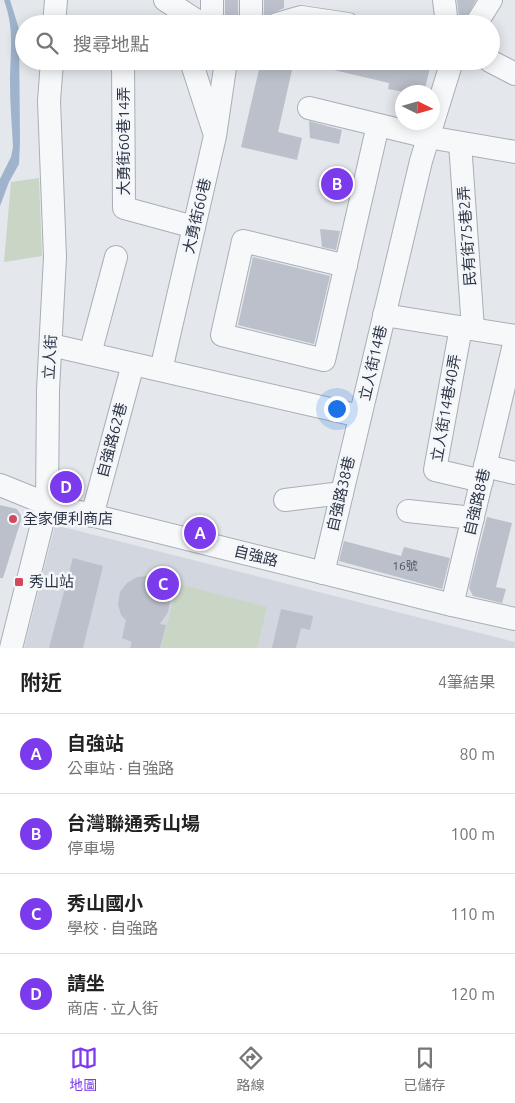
<!DOCTYPE html>
<html lang="zh-TW">
<meta charset="utf-8">
<style>
body{margin:0;font-family:Ubuntu,"Noto Sans TC",sans-serif;background:#f6f6f6;color:#222}
.compass{position:absolute;left:395px;top:85px;width:45px;height:45px;border-radius:50%;background:#fff;box-shadow:0 2px 12px #0003;rotate:95deg}
.you{position:absolute;left:336px;top:408px;width:18px;height:18px;margin:-12px;border:4px solid #fff;border-radius:50%;background:#1a73e8;box-shadow:0 0 0 8px #1a73e833}
.badge{display:grid;place-items:center;width:32px;height:32px;border-radius:50%;background:#7c3aed;color:#fff;font-size:16px;font-weight:700}
.pin{position:absolute;translate:-50% -50%;border:2px solid #fff;box-shadow:0 1px 5px #0006}
.list{margin:0;padding:0;list-style:none}
h2{display:flex;justify-content:space-between;align-items:center;height:65px;margin:0;padding:0 20px;font-size:21px}
h2 small{font-size:16px;font-weight:400;color:#767676}
.list li{display:grid;grid-template-columns:32px 1fr auto;gap:15px;align-items:center;box-sizing:border-box;height:80px;padding:0 20px;border-top:1px solid #e0e0e0}
.list b{display:block;font-size:19px;white-space:nowrap}
.list p{margin:0;font-size:16px;white-space:nowrap;color:#767676}
.list em{font-size:16px;font-style:normal;color:#767676}
.icon{flex:none;width:28px;height:28px;fill:none;stroke:currentColor;stroke-width:2;stroke-linecap:round;stroke-linejoin:round}
.map{position:relative;flex:none;width:515px;height:648px;overflow:hidden}
.search{position:absolute;background:#fff;box-shadow:0 2px 12px #0003;left:15px;right:15px;top:15px;height:55px;display:flex;align-items:center;gap:12px;box-sizing:border-box;padding:0 18px;border-radius:28px;color:#767676;font-size:19px}
.sheet{height:385px;background:#fff}
nav{display:flex;justify-content:space-around;align-items:center;box-sizing:border-box;height:70px;border-top:1px solid #e0e0e0;background:#fff;font-size:14px;color:#767676}
nav a{display:grid;justify-items:center;gap:2px}
nav .on{color:#7c3aed}
.map>svg:first-child{display:block}
.built{fill:#d2d6de}
.green{fill:#c9d6c5}
.water{fill:#9fb4cc}
.building{fill:#bbc0ca}
.lines{fill:none;stroke-linecap:round;stroke-linejoin:round}
.minor-casing{stroke:#a9aeb7;stroke-width:24}
.minor{stroke:#f7f8fa;stroke-width:22}
.poi-dot{fill:#d1495b;stroke:#f4f6f9;stroke-width:2}
.labels{text-anchor:middle;stroke-width:5;stroke-linejoin:round;paint-order:stroke}
.number-label{font-size:12px;fill:#4f5766}
.street-label{font-size:15px;fill:#2b3445;stroke:#f4f6f9}
.poi-label{font-size:15px;fill:#2b3445;stroke:#f4f6f9;text-anchor:start}
</style>
<div class="map">
<svg width="515" height="648" viewBox="0 0 515 648">
<rect width="100%" height="100%" fill="#e4e7ec"/>
<path class="built" d="M55 525 515 642V648H24Z"/>
<g class="green">
<path d="M39 178 42 256 4 262 11 182Z"/>
<path d="M178 584 267 607 257 648H161Z"/>
</g>
<path class="water" d="M4 0H10L19 29 20 142 19 164 9 182 0 206V179L11 157 13 147C12 126 10 105 10 84 10 53 15 31 4 0Z"/>
<g class="building">
<rect x="225" y="0" width="13" height="24"/>
<path d="M264 0H284V8L264 17Z"/>
<path d="M457 0H476L463 24H460Z"/>
<path d="M261 61H285V70H292L278 132 302 138 297 160 241 147Z"/>
<path d="M318 61H421L431 64 424 92H404L388 89 389 83 317 66Z"/>
<path d="M309 121 342 130 339 144 310 138Z"/>
<path d="M320 229 340 231 336 250 322 247Z"/>
<path d="M253 257 330 276 314 344 238 325Z"/>
<path d="M0 505 17 509 22 517 3 578H0Z"/>
<path d="M487 517 512 523 496 587 506 589 502 603 473 596 469 588Z"/>
<path d="M344 541 401 556 404 547 450 558 442 589 339 561Z"/>
<path d="M73 558 103 566 83 648H49Z"/>
<path d="M148 576 159 581 167 589 170 601 168 612 160 624 166 625 160 648H130L132 642 122 638 126 620 121 615 118 604 120 592 127 583 137 577Z"/>
<path d="M281 609 313 616 310 630 301 628 296 648H272Z"/>
</g>
<g class="lines">
<defs>
<g id="minor">
<path d="M165 0 202 24"/>
<path d="M212 0V24"/>
<path d="M444 0 447 24"/>
<path d="M54 24 56 0"/>
<path d="M251 24V0"/>
<path d="M277 24 301 17 348 24"/>
<path d="M476 24 491 0"/>
<path d="M123 61 124 208 194 227"/>
<path d="M191 61 214 132"/>
<path d="M490 61 515 74"/>
<path d="M309 108 428 137 515 152"/>
<path d="M460 143 473 329"/>
<path d="M346 266 243 241 222 335 324 360 378 125"/>
<path d="M384 315 515 336"/>
<path d="M461 327 435 470 482 481"/>
<path d="M51 345 360 416"/>
<path d="M90 354 116 257"/>
<path d="M161 370 215 136 226 61"/>
<path d="M485 466 515 473"/>
<path d="M0 485 47 504 452 605 515 619"/>
<path d="M285 500 342 493"/>
<path d="M408 511 473 518"/>
<path d="M92 516 133 364"/>
<path d="M323 573 421 161 452 61"/>
<path d="M452 605 515 340"/>
<path d="M11 648 47 504 48 390 55 257 49 101 52 61"/>
</g>
</defs>
<use href="#minor" class="minor-casing"/>
<use href="#minor" class="minor"/>
</g>
<g class="poi-dot">
<circle cx="13" cy="519" r="5"/>
<rect x="14" y="577" width="10" height="10" rx="2.5"/>
</g>
<g class="labels">
<g class="number-label">
<text x="405" y="570">16號</text>
</g>
<g class="street-label">
<text transform="translate(124 141) rotate(-90)" y="5">大勇街60巷14弄</text>
<text transform="translate(197 216) rotate(-77)" y="5">大勇街60巷</text>
<text transform="translate(467 236) rotate(-94)" y="5">民有街75巷2弄</text>
<text transform="translate(50 357) rotate(-87)" y="5">立人街</text>
<text transform="translate(373 363) rotate(-77)" y="5">立人街14巷</text>
<text transform="translate(446 408) rotate(-80)" y="5">立人街14巷40弄</text>
<text transform="translate(112 440) rotate(-75)" y="5">自強路62巷</text>
<text transform="translate(341 494) rotate(-77)" y="5">自強路38巷</text>
<text transform="translate(477 502) rotate(-77)" y="5">自強路8巷</text>
<text transform="translate(256 556) rotate(14)" y="5">自強路</text>
</g>
<g class="poi-label">
<text x="23" y="524">全家便利商店</text>
<text x="29" y="587">秀山站</text>
</g>
</g>
</svg>
<svg class="compass" viewBox="-18 -18 36 36"><path d="M0-13l5 13h-10z" fill="#e53935"/><path d="M0 13l5-13h-10z" fill="#767676"/></svg>
<div class="you"></div>
<div class="pin badge" style="left:200px;top:533px">A</div>
<div class="pin badge" style="left:337px;top:184px">B</div>
<div class="pin badge" style="left:163px;top:584px">C</div>
<div class="pin badge" style="left:66px;top:487px">D</div>
<div class="search"><svg class="icon" aria-label="search" viewBox="0 0 24 24"><circle cx="10" cy="10" r="6"/><path d="M15 15l6 6"/></svg>搜尋地點</div>
</div>
<section class="sheet">
<h2>附近<small>4筆結果</small></h2>
<ul class="list">
<li><span class="badge">A</span><div><b>自強站</b><p>公車站 · 自強路</p></div><em>80 m</em></li>
<li><span class="badge">B</span><div><b>台灣聯通秀山場</b><p>停車場</p></div><em>100 m</em></li>
<li><span class="badge">C</span><div><b>秀山國小</b><p>學校 · 自強路</p></div><em>110 m</em></li>
<li><span class="badge">D</span><div><b>請坐</b><p>商店 · 立人街</p></div><em>120 m</em></li>
</ul>
</section>
<nav>
<a class="on"><svg class="icon" aria-label="map" viewBox="0 0 24 24"><path d="M3 6l6-2 6 2 6-2v14l-6 2-6-2-6 2zM9 4v14M15 6v14"/></svg>地圖</a>
<a><svg class="icon" aria-label="directions" viewBox="0 0 24 24"><path d="M12 3l9 9-9 9-9-9zM9 14v-3h6M13 9l2 2-2 2"/></svg>路線</a>
<a><svg class="icon" aria-label="saved" viewBox="0 0 24 24"><path d="M7 4h10v16l-5-4-5 4z"/></svg>已儲存</a>
</nav>
